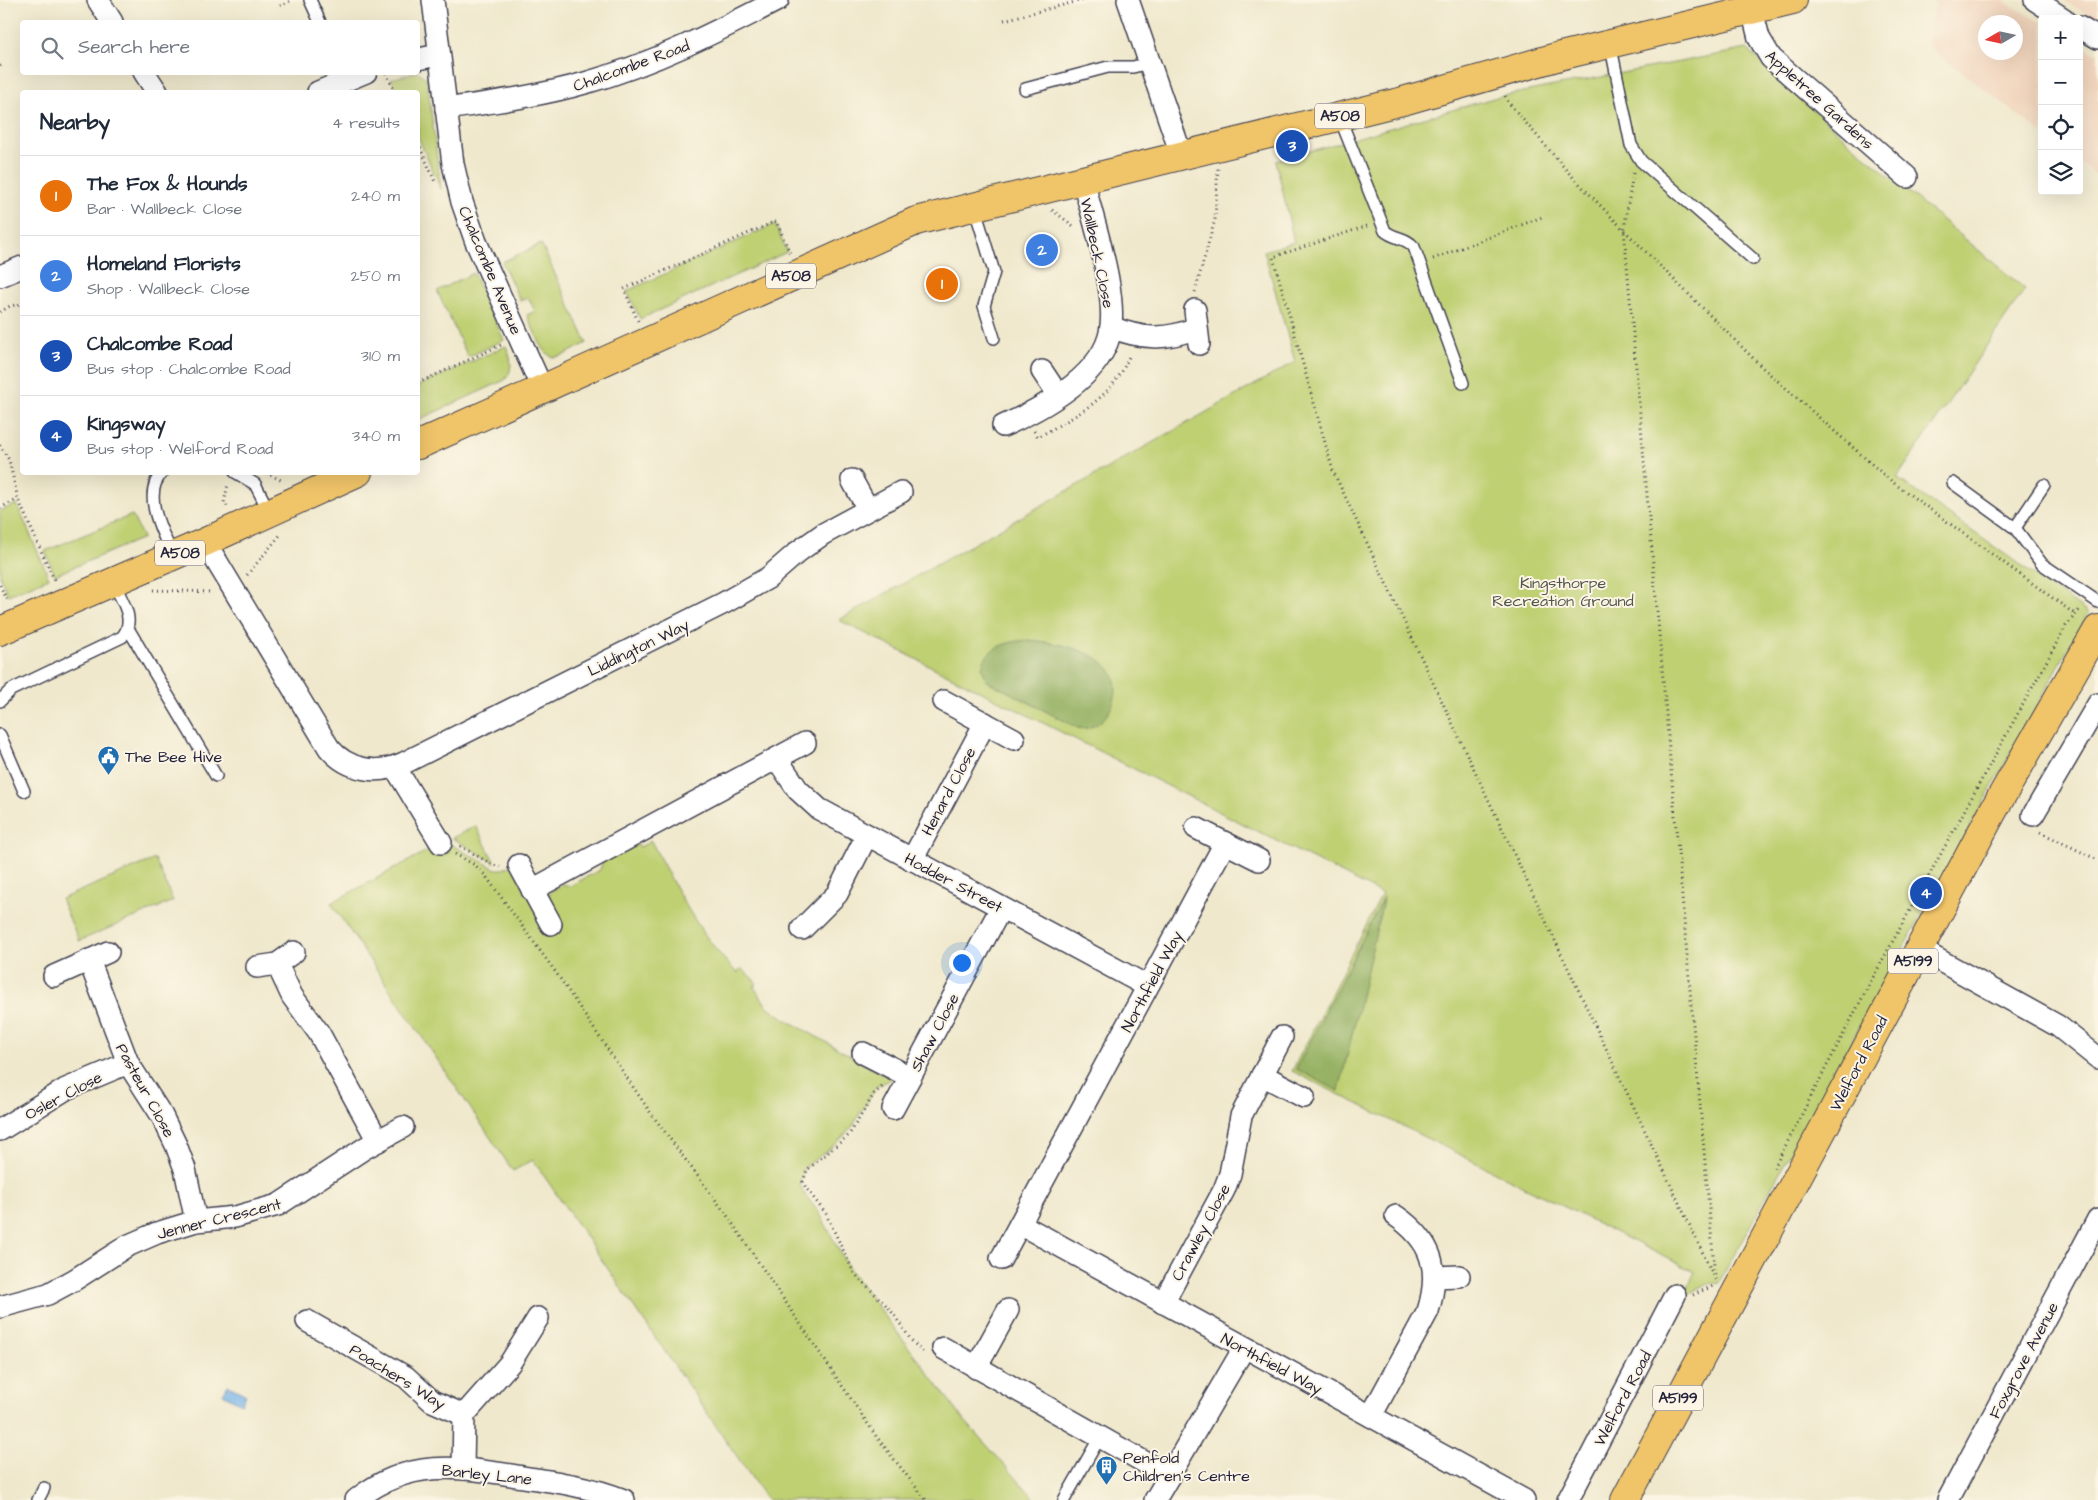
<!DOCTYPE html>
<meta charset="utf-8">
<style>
body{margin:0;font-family:"Architects Daughter",sans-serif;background:#f2f2f3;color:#1f2937}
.controls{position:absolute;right:15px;top:15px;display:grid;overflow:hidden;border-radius:5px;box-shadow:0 5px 20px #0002}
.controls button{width:45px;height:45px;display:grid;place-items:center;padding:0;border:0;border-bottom:1px solid #e0e1e3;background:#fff;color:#1f2937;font:25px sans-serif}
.compass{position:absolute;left:1978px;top:15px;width:45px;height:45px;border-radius:50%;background:#fff;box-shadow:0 5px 20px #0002;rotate:261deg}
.you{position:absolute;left:961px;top:962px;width:18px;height:18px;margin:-12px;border:4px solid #fff;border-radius:50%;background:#1a73e8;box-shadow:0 0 0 8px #1a73e833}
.badge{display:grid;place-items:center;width:32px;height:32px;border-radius:50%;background:#1f6fb2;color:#fff;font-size:16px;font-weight:700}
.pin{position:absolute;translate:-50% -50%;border:2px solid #fff;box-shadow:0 1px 5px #0006}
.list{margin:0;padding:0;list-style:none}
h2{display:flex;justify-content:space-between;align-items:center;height:65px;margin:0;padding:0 20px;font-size:21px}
h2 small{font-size:16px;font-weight:400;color:#747a83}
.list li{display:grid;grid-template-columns:32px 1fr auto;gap:15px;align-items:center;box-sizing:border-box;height:80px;padding:0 20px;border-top:1px solid #e0e1e3}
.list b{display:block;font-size:19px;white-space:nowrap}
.list p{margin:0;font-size:16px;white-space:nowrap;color:#747a83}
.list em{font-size:16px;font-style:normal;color:#747a83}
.icon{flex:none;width:28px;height:28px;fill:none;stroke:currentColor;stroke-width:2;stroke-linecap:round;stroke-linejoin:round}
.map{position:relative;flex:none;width:2098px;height:1500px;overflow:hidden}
.search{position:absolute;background:#fff;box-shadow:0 5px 20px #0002;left:20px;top:20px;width:400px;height:55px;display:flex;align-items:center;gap:12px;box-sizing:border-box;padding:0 18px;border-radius:5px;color:#747a83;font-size:19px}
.panel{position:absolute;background:#fff;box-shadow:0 5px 20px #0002;left:20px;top:90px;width:400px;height:385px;border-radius:5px}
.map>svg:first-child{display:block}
.built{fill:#f1d5bd;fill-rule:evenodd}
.green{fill:#bfd073;stroke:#707957}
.forest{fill:#97b265;stroke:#5c6a50}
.water{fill:#75b2e8;stroke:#4c6a92}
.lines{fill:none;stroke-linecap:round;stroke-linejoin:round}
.lane-casing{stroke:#414051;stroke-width:14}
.street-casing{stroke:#414051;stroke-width:24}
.primary-casing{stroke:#414051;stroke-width:30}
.highway-casing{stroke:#414051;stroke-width:30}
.path{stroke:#414051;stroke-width:3;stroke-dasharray:1 4;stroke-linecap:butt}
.lane{stroke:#fff;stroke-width:11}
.street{stroke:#fff;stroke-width:21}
.primary{stroke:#f0c469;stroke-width:28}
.highway{stroke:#f0c469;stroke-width:28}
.labels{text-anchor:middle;stroke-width:4;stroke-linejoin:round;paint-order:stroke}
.shield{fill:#fcf5e5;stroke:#63616e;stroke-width:1}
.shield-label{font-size:15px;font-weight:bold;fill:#22223b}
.street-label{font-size:16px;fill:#22223b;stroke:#fcf5e5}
.park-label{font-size:16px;fill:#51564c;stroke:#fcf5e5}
.poi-label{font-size:16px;fill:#22223b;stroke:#fcf5e5;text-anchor:start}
</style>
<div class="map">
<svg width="2098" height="1500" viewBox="0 0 2098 1500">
<rect width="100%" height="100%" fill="#fcf5e5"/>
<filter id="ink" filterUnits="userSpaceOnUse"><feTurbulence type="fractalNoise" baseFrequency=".02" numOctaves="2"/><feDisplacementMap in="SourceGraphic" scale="10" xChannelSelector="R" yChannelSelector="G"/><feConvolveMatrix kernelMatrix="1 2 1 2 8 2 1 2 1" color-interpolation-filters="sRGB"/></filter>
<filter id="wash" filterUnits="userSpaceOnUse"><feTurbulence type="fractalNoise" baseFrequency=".0096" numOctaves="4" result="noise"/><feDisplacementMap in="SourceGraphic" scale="20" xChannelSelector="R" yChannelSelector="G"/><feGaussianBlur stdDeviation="1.12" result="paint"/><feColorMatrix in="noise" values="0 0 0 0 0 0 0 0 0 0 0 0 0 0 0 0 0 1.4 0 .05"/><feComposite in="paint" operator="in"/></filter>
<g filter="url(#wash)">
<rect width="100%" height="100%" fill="#efe8cc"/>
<g class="built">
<path d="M1932 0H2001L2042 23V133L1933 50 1929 44 1927 34 1936 5ZM2016 22V52H1986V22Z"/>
<path d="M2063 0H2098V20Z"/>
<path d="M2079 45 2098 55V176L2079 162Z"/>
</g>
<g class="green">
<path d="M1747 49 1851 144 2025 289 1897 478 2088 613 1718 1284 1713 1282 1683 1296 1695 1272 1292 1071 1382 894 839 620 1295 362 1264 251 1294 242 1276 161 1497 97Z"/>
<path d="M417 72 423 75 427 79 441 189 418 137V92H398L391 79Z"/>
<path d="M775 224 787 252 640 319 627 291Z"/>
<path d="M541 244 587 343C578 347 564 357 554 357 543 357 532 325 527 315L535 311 528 297 520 301 502 262Z"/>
<path d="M473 273 504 340 468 357 437 291Z"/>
<path d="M506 346C511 358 514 369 505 380L418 420V386Z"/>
<path d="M17 504 49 578 8 595 0 577V511Z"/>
<path d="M132 515 143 538 55 575 45 551Z"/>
<path d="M476 826 495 863 452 838Z"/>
<path d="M447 840 450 844 496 869H503L511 865 548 900 550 892 563 884 570 886 600 870 603 860 637 843 640 847 651 841C676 889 699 935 737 973L742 969 757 983 754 987 767 1006 785 1019 892 1079 877 1086 852 1127 836 1144 804 1168 800 1185 803 1192 820 1214 849 1269 964 1420 1036 1500H767L533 1160 513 1171 331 903Z"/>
<path d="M155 859 173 901 79 941 61 899Z"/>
</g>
<g class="forest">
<path d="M1027 640C1054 642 1097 649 1112 673 1125 695 1104 733 1078 728L987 681 982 668C986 646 1008 642 1027 640Z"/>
<path d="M1384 897 1339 1091 1296 1069Z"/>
</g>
<path class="water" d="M228 1385 246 1395 241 1404 223 1394Z"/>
</g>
<g filter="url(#ink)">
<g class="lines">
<defs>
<g id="lane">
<path d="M310 0 320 22"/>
<path d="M1610 43 1631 145 1641 161 1753 259"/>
<path d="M1025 89 1108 67H1133L1149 63"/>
<path d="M1339 116 1385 231C1394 239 1406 237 1414 247L1463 383"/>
<path d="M974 206 994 272 984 306 994 338"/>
<path d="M163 472C140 493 163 534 173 556"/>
<path d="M235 472 255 484 270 513"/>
<path d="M1953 483 2015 528 2042 564 2098 602"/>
<path d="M2015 528 2044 485"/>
<path d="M129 630 216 776"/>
<path d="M0 701 11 690 122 637C137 620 121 599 113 582"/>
<path d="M0 735 24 791"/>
<path d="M38 1500 44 1488"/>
<path d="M1064 1500 1100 1437"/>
</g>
<g id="street">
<path d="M98 0 112 22"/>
<path d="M433 0 453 164 462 202 476 242 542 388"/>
<path d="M1128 0 1182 157"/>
<path d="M2035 0 2064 19"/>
<path d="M1752 10 1759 38 1771 58 1907 177"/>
<path d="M2079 27 2098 38"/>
<path d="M418 59 439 55"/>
<path d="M144 72 157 92"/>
<path d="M318 92 366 72"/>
<path d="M446 109C493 102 540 96 585 83 653 64 716 32 778 0"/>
<path d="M0 276 22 267"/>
<path d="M1195 310 1199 344"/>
<path d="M1111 327C1141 339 1165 341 1196 328"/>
<path d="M1042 371 1058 395"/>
<path d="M1003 426C1039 410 1097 379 1109 337 1120 298 1093 221 1083 180"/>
<path d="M852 480 868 509"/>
<path d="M205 542 329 748C348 771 378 775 404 763L724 603 768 578 799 551 823 534 901 492"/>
<path d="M944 701 1014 739"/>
<path d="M777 759 798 790 819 809 1147 986"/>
<path d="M395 767 441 843"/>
<path d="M2033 815 2098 704"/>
<path d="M1196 828 1259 860"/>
<path d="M912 860 985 723"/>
<path d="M519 865 551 924"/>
<path d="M532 890 805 743"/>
<path d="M802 929 837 894 867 835"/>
<path d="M1919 949 2058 1026 2098 1058"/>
<path d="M89 960 128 1063 162 1116 176 1145 185 1169 196 1221"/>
<path d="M277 964 292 996 319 1033 378 1141"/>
<path d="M257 967 277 964 294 952"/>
<path d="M54 976 108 952"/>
<path d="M863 1053 910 1077"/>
<path d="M1262 1075 1304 1097"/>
<path d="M893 1109 1001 908"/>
<path d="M0 1130 66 1089 128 1063"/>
<path d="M1020 1224 1524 1500"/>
<path d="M1001 1259 1225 843"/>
<path d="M1435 1277 1459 1276"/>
<path d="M1163 1303 1224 1190 1230 1174 1241 1116 1282 1037"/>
<path d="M0 1307 48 1294 74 1280 127 1246 157 1233 196 1221 235 1217 278 1205 365 1148 403 1127"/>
<path d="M307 1321 406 1377 432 1401 464 1415"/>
<path d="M943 1348 1169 1476"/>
<path d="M976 1368 1008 1310"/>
<path d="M1371 1416 1428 1311C1441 1269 1432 1241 1396 1216"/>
<path d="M463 1468 464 1415 510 1363 538 1318"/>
<path d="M356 1500C409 1457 461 1467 523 1477 558 1482 591 1487 624 1500"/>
<path d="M1155 1500 1244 1348"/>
<path d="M1568 1500 1675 1295"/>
<path d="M1948 1500 2098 1219"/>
</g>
<path id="primary" d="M1625 1500 1993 811 2098 629"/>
<g id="highway">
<path d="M418 445 916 221 1403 101 1560 56 1793 0"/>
<path d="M0 631 205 542 358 472"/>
</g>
</defs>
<use href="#lane" class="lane-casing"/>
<use href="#street" class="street-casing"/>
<use href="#primary" class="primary-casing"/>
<use href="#highway" class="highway-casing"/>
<g class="path">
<path d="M280 6 292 0"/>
<path d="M1004 20 1083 0"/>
<path d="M0 66 3 64"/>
<path d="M386 73 395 92"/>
<path d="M1505 96 1508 102 1569 173 1624 230 1763 368 1891 481 2076 615"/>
<path d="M418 143 436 184"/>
<path d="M1633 173 1624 230 1715 1277"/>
<path d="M1052 210 1075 227"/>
<path d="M1367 226 1273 257 1333 471 1716 1281"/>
<path d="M1433 259 1542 217"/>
<path d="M1195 292 1215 219 1218 168"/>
<path d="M0 312 10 306 22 304"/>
<path d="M638 321 624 289 776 221 790 253"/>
<path d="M418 383 501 345"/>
<path d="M1034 431 1038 437C1077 415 1114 398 1130 354"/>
<path d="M0 445 9 460 18 499 55 582"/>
<path d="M266 473 283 481"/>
<path d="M227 506 224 503 228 484"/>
<path d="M0 508 18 499"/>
<path d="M247 575 281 534"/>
<path d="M0 585 7 601"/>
<path d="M153 590 212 592"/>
<path d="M2040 832 2098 860"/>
<path d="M460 846 493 865 500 867"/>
<path d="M455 854 475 865 485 875 557 974 650 1112 726 1214 876 1436 926 1500"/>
<path d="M882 1087 874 1094 849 1135 807 1170 803 1182 806 1188 826 1214 854 1273 890 1309 911 1340 924 1354"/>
<path d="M1774 1168 1871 981 2066 626 2081 608"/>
<path d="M1693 1295 1713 1286"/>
</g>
<use href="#lane" class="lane"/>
<use href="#street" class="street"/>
<use href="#primary" class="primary"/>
<use href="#highway" class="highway"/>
</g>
</g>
<defs>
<symbol id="civic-pin" viewBox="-11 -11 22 30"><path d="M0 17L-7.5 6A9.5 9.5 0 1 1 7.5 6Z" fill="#1f6fb2" stroke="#fcf5e5"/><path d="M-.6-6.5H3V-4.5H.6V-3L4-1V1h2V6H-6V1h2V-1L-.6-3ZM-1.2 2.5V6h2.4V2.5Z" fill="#fff"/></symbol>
<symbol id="building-pin" viewBox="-11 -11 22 30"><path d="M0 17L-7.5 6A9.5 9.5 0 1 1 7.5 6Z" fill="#1f6fb2" stroke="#fcf5e5"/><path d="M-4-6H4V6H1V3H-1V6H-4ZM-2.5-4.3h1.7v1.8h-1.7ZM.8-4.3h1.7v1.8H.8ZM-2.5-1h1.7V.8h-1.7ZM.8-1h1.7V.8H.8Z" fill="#fff"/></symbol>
</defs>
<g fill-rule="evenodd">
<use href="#civic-pin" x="96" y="744" width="25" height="34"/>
<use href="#building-pin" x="1094" y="1454" width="25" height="34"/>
</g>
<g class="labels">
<g class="shield">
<rect x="1315" y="103.5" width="50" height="25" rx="4"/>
<rect x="766" y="263.5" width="50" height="25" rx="4"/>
<rect x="155" y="540.5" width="50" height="25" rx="4"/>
<rect x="1888" y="948.5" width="50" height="25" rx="4"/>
<rect x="1653" y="1385.5" width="50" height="25" rx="4"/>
</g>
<g class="shield-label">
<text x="1340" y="121">A508</text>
<text x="791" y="281">A508</text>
<text x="180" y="558">A508</text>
<text x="1913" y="966">A5199</text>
<text x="1678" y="1403">A5199</text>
</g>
<g class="street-label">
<text transform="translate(631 65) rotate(-20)" y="6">Chalcombe Road</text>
<text transform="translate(1820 99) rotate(42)" y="6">Appletree Gardens</text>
<text transform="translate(1098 253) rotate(78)" y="6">Wallbeck Close</text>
<text transform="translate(491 270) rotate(67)" y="6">Chalcombe Avenue</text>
<text transform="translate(638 647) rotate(-26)" y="6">Liddington Way</text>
<text transform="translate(948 791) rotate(-62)" y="6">Henard Close</text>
<text transform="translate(954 882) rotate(28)" y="6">Hodder Street</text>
<text transform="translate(1151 981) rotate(-62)" y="6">Northfield Way</text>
<text transform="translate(934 1032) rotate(-62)" y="6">Shaw Close</text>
<text transform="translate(1858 1063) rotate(-62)" y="6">Welford Road</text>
<text transform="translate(146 1090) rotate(61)" y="6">Pasteur Close</text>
<text transform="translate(63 1095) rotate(-28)" y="6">Osler Close</text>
<text transform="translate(219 1218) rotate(-14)" y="6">Jenner Crescent</text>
<text transform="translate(1200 1232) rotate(-62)" y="6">Crawley Close</text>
<text transform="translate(2023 1360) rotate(-62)" y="6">Foxgrove Avenue</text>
<text transform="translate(1272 1363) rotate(28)" y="6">Northfield Way</text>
<text transform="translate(398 1376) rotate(32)" y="6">Poachers Way</text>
<text transform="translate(1622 1398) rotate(-62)" y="6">Welford Road</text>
<text transform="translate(487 1474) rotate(6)" y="6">Barley Lane</text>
</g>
<g class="park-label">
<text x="1563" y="588">Kingsthorpe<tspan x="1563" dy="18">Recreation Ground</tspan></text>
</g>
<g class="poi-label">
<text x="125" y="762">The Bee Hive</text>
<text x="1123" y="1463">Penfold<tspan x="1123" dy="18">Children's Centre</tspan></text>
</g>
</g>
</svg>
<div class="controls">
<button>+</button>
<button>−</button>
<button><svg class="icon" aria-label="locate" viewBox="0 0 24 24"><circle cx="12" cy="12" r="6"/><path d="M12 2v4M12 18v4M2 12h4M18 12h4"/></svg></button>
<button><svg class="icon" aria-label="layers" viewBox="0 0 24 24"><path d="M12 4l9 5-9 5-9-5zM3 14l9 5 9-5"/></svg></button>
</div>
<svg class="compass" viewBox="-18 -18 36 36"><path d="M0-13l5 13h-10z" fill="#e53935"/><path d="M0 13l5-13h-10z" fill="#747a83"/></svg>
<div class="you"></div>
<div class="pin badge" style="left:942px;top:284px;background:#e8710a">1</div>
<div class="pin badge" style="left:1042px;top:250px;background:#3f7fe0">2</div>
<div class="pin badge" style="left:1292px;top:146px;background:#1a4fb4">3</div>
<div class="pin badge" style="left:1926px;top:893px;background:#1a4fb4">4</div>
<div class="search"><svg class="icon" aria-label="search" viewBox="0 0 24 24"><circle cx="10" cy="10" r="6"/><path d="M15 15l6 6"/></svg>Search here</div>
<section class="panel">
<h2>Nearby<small>4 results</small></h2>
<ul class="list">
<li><span class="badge" style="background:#e8710a">1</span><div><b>The Fox &amp; Hounds</b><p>Bar · Wallbeck Close</p></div><em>240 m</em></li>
<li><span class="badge" style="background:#3f7fe0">2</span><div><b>Homeland Florists</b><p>Shop · Wallbeck Close</p></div><em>250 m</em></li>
<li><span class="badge" style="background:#1a4fb4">3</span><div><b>Chalcombe Road</b><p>Bus stop · Chalcombe Road</p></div><em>310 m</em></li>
<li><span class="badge" style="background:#1a4fb4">4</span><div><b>Kingsway</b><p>Bus stop · Welford Road</p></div><em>340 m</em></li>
</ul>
</section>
</div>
